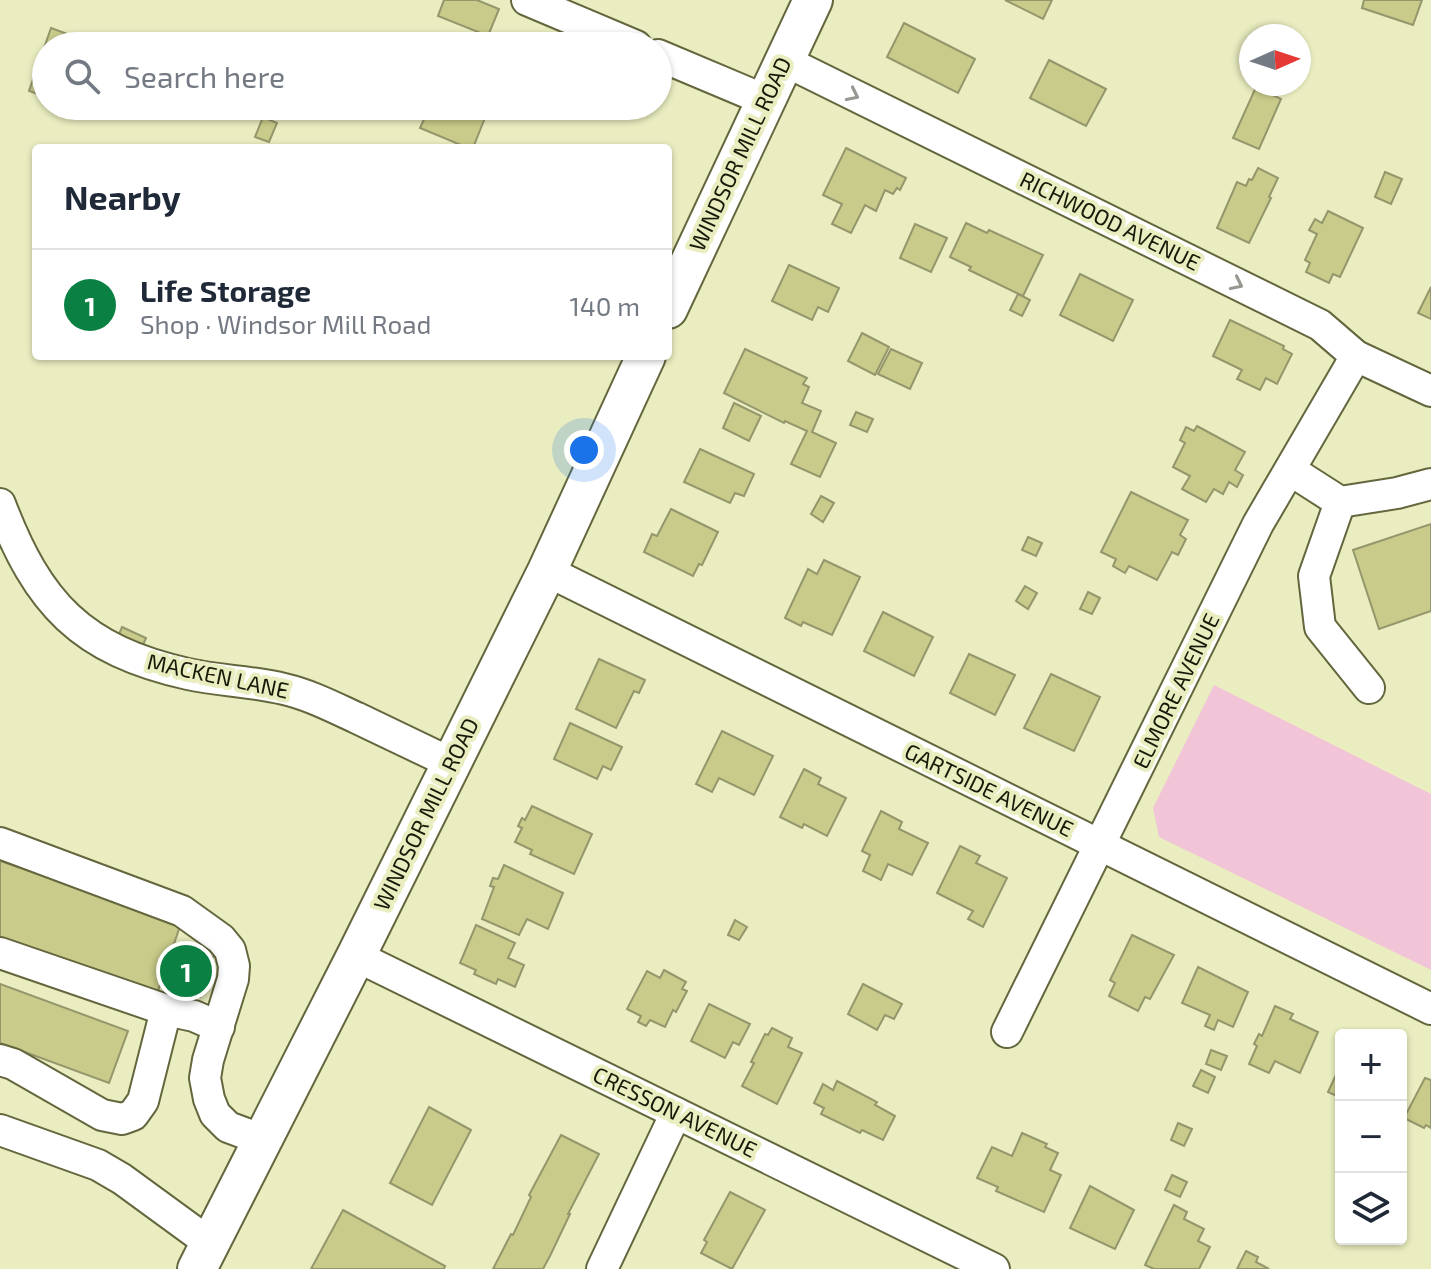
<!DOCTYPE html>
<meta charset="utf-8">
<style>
body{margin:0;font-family:"Exo 2",sans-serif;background:#f2f2f3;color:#1f2937}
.controls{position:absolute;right:24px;bottom:24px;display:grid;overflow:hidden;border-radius:8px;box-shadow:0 2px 6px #0004}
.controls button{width:72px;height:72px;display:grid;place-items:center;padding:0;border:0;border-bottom:2px solid #e0e1e3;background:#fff;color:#1f2937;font:40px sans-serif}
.compass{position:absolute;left:1239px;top:24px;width:72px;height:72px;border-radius:50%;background:#fff;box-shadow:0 2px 6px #0004;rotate:87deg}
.you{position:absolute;left:584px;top:450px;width:28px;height:28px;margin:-20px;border:6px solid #fff;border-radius:50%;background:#1a73e8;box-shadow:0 0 0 12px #1a73e833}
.badge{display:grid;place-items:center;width:52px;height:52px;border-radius:50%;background:#0b8043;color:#fff;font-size:26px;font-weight:700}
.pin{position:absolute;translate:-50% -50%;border:4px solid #fff;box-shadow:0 2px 8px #0006}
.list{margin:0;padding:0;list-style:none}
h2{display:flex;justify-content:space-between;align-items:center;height:104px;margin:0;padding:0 32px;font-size:34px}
h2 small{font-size:26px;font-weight:400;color:#747a83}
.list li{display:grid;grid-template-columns:52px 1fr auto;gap:24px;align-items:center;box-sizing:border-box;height:112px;padding:0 32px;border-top:2px solid #e0e1e3}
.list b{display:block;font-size:30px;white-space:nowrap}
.list p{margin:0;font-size:26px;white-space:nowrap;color:#747a83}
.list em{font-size:26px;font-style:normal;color:#747a83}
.icon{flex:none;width:44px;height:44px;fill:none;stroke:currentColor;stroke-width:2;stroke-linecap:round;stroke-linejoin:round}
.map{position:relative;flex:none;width:1431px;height:1269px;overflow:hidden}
.search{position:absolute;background:#fff;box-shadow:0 2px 6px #0004;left:32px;top:32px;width:640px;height:88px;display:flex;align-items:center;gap:20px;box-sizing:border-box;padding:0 28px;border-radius:44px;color:#747a83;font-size:30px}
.panel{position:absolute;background:#fff;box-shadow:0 2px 6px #0004;left:32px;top:144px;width:640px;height:216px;border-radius:8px}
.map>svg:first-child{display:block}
.green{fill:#f2c4d8}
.building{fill:#c8cb89;stroke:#94966b;stroke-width:2}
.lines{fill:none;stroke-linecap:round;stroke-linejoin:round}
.minor-casing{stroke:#64663d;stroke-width:34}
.major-casing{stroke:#64663d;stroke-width:42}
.minor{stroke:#fff;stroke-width:30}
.major{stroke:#fff;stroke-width:38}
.oneway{stroke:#979890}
.labels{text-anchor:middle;stroke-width:8;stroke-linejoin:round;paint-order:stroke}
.street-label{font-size:22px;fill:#181908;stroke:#eaedbf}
</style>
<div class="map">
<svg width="1431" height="1269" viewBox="0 0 1431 1269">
<rect width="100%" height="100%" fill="#eaedbf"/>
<path class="green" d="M1214 685 1431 794V970L1159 837 1153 808Z"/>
<g class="building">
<path d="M444 0H477L499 9 488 36 438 16Z"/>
<path d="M1005 0H1052L1043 19Z"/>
<path d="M1364 0H1422L1413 25 1362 8Z"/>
<path d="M904 23 975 59 958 93 887 57Z"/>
<path d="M51 28 95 44 94 46H46V97L29 91Z"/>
<path d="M1049 60 1106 89 1086 126 1030 98Z"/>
<path d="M1256 87 1281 99 1259 149 1233 138Z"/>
<path d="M430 106H478L488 110 473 148H468L420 128Z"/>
<path d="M263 117 277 123 269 142 255 137Z"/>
<path d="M846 148 906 178 900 190 897 188 893 194 885 190 876 211 865 205 851 233 832 224 842 204 823 195Z"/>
<path d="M1258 168 1278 178 1269 197 1271 198 1249 243 1217 228 1237 182 1246 186 1249 179 1252 180Z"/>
<path d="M1385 172 1402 179 1391 204 1375 197Z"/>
<path d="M1328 211 1363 228 1340 277 1333 274 1329 283 1306 272 1310 263 1305 260 1317 234 1309 230 1315 219 1322 223Z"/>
<path d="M966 223 987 233 989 230 1043 255 1023 296 969 270 971 267 950 257Z"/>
<path d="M915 224 947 238 931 272 900 258Z"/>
<path d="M789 265 839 288 828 312 818 307 812 320 772 301Z"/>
<path d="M1080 274 1133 300 1113 341 1060 315Z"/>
<path d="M1431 287V319L1418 313Z"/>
<path d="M1018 294 1030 300 1022 316 1010 310Z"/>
<path d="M1230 320 1284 346 1283 349 1292 354 1277 384 1266 378 1260 390 1237 379 1242 370 1213 356Z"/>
<path d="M862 333 889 347 875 375 848 361Z"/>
<path d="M745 349 807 378 803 384 809 387 802 403 821 411 812 432 836 443 820 477 791 464 807 431 785 421 784 423 724 393Z"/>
<path d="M891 349 922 363 910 389 878 374Z"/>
<path d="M734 403 761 416 749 441 723 428Z"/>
<path d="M856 412 873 419 867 432 850 425Z"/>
<path d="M1197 426 1245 452 1235 470 1243 475 1237 487 1229 482 1223 494 1214 489 1206 502 1182 489 1190 476 1173 467 1185 443 1180 440 1186 427 1194 431Z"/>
<path d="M700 449 754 474 744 496 735 493 730 503 684 482Z"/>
<path d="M1131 492 1188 520 1180 535 1186 539 1178 555 1172 552 1157 580 1129 566 1125 573 1113 566 1116 559 1101 552Z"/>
<path d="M821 496 834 503 823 522 811 514Z"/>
<path d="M671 509 718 532 702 565 699 564 693 576 644 552 652 534 657 536Z"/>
<path d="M1431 524V611L1379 629 1353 550Z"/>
<path d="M1028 537 1042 543 1036 556 1022 550Z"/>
<path d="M824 560 860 577 832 635 803 622 801 626 785 618 808 569 817 574Z"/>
<path d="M1025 586 1037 593 1028 609 1016 601Z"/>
<path d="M1088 592 1100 598 1092 614 1080 609Z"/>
<path d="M883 612 933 637 914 676 864 651Z"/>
<path d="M122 627 146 638 140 652 116 641Z"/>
<path d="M969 654 1015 675 995 715 950 693Z"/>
<path d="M599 659 645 680 639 693 634 691 616 728 576 709Z"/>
<path d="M1051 674 1100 697 1074 751 1024 728Z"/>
<path d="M570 723 622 747 611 770 603 766 597 779 554 759Z"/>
<path d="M722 731 773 756 754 795 719 778 712 792 696 784Z"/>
<path d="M804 769 821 778 818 784 846 798 827 836 804 824 802 828 780 817Z"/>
<path d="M532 806 592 834 574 874 530 854 532 850 515 842 522 828 518 826 522 818 525 820Z"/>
<path d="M881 811 902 822 899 829 928 843 912 875 888 864 881 880 863 871 870 855 862 851Z"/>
<path d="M960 846 980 856 976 863 1007 878 983 927 968 919 973 911 937 893Z"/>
<path d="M0 861 181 923 158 991 0 937Z"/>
<path d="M504 865 563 893 548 929 527 919 519 935 482 919 494 887 490 886 493 878 498 879Z"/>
<path d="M735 920 747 927 739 940 728 935Z"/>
<path d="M476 925 515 943 508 958 524 965 515 987 498 979 496 984 474 974 476 970 460 963Z"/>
<path d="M1132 935 1174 955 1150 999 1145 997 1138 1011 1109 996 1115 983 1110 980Z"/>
<path d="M174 943 213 957 200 997 160 983Z"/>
<path d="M1198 967 1248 992 1233 1027 1218 1020 1214 1030 1205 1026 1210 1015 1182 1003Z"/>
<path d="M664 970 686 982 682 989 687 991 676 1012 673 1010 665 1027 650 1020 646 1026 638 1022 641 1016 627 1009 647 971 660 978Z"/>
<path d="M0 984 128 1031 109 1083 0 1043Z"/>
<path d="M863 984 902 1004 894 1019 885 1015 877 1030 848 1014Z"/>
<path d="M709 1004 750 1024 739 1045 733 1042 725 1058 691 1041Z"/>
<path d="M1275 1006 1293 1014 1290 1019 1318 1032 1300 1073 1275 1061 1269 1073 1249 1064 1257 1046 1254 1044 1259 1034 1262 1036Z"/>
<path d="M772 1028 792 1038 788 1047 802 1053 777 1104 742 1086 754 1063 751 1062 765 1034 768 1035Z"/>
<path d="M1211 1050 1227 1056 1221 1070 1206 1064Z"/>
<path d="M1341 1064V1094L1339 1097 1328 1092Z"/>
<path d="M1201 1070 1215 1077 1208 1093 1193 1086Z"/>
<path d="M1425 1078 1431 1080V1128L1426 1125 1424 1128 1404 1118Z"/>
<path d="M837 1081 877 1102 875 1105 895 1116 883 1140 862 1130 860 1133 821 1114 824 1108 814 1103 823 1084 833 1090Z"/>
<path d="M429 1107 471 1130 432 1205 390 1183Z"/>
<path d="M1178 1123 1192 1129 1184 1146 1171 1140Z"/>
<path d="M1022 1133 1047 1144 1045 1147 1058 1153 1050 1170 1061 1175 1044 1212 996 1191 998 1187 977 1178 992 1147 1012 1156Z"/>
<path d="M561 1135 599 1154 568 1214H570L550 1256 543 1269H493L511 1234 513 1235 531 1197 529 1195Z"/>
<path d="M1172 1175 1187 1182 1180 1197 1165 1190Z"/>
<path d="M1090 1186 1134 1210 1115 1249 1070 1228Z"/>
<path d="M730 1192 765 1210 732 1269 701 1253 707 1242 704 1240Z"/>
<path d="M1174 1205 1187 1212 1184 1219 1204 1229 1198 1241 1210 1247 1199 1269H1154L1145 1265Z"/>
<path d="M343 1210 445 1266 444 1269H311Z"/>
<path d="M1246 1251 1258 1257 1256 1262 1269 1269H1237Z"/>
</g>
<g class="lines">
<defs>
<g id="minor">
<path d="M527 0 636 46"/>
<path d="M658 55 765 100"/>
<path d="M783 60 1320 325 1356 356 1431 391"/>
<path d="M1290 470 1340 502 1397 493 1431 484"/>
<path d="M1340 502 1314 576 1320 627 1369 688"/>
<path d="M0 504C38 604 81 650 188 674 219 681 252 681 284 689 310 695 333 707 357 718 388 733 419 748 451 763"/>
<path d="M547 571 1431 1009"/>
<path d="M0 843 182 911 221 939 230 950 234 966 233 979 208 1060 205 1078 209 1099 215 1114 228 1127 263 1140"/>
<path d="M0 953 166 1010 194 1016 219 1027"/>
<path d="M356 956 994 1269"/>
<path d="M1007 1032 1258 524 1356 356"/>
<path d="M0 1060 13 1064 102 1115 122 1119 133 1115 143 1101 166 1010"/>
<path d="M0 1130 98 1165 122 1179 211 1244"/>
<path d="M602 1269 676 1113"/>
</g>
<g id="major">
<path d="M668 309 813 0"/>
<path d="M197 1269 356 956 547 571 646 356"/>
</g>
</defs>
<use href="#minor" class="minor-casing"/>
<use href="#major" class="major-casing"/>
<use href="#minor" class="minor"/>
<use href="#major" class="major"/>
</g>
<defs><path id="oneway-chevron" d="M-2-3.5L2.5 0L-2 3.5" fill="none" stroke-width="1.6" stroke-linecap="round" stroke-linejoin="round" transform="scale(2)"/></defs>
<g class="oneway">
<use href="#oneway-chevron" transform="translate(853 95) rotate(26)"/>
<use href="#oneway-chevron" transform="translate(1237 284) rotate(26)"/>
</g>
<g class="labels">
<g class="street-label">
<text transform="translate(740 154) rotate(-65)" y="8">WINDSOR MILL ROAD</text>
<text transform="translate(1110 221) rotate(26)" y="8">RICHWOOD AVENUE</text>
<text transform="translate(218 676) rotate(12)" y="8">MACKEN LANE</text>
<text transform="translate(1176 691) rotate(-64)" y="8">ELMORE AVENUE</text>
<text transform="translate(989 790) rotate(26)" y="8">GARTSIDE AVENUE</text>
<text transform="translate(426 814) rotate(-64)" y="8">WINDSOR MILL ROAD</text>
<text transform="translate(675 1112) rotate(26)" y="8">CRESSON AVENUE</text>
</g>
</g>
</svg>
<div class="controls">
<button>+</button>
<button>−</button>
<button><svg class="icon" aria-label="layers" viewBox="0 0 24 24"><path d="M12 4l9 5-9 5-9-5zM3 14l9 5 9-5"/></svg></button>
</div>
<svg class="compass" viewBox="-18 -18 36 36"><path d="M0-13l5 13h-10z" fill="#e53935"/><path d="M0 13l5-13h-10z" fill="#747a83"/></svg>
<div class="you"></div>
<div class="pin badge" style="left:186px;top:971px">1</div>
<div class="search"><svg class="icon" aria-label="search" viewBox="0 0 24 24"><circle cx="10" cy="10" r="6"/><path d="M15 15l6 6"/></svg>Search here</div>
<section class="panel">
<h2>Nearby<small></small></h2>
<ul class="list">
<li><span class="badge">1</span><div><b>Life Storage</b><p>Shop · Windsor Mill Road</p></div><em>140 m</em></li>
</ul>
</section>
</div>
